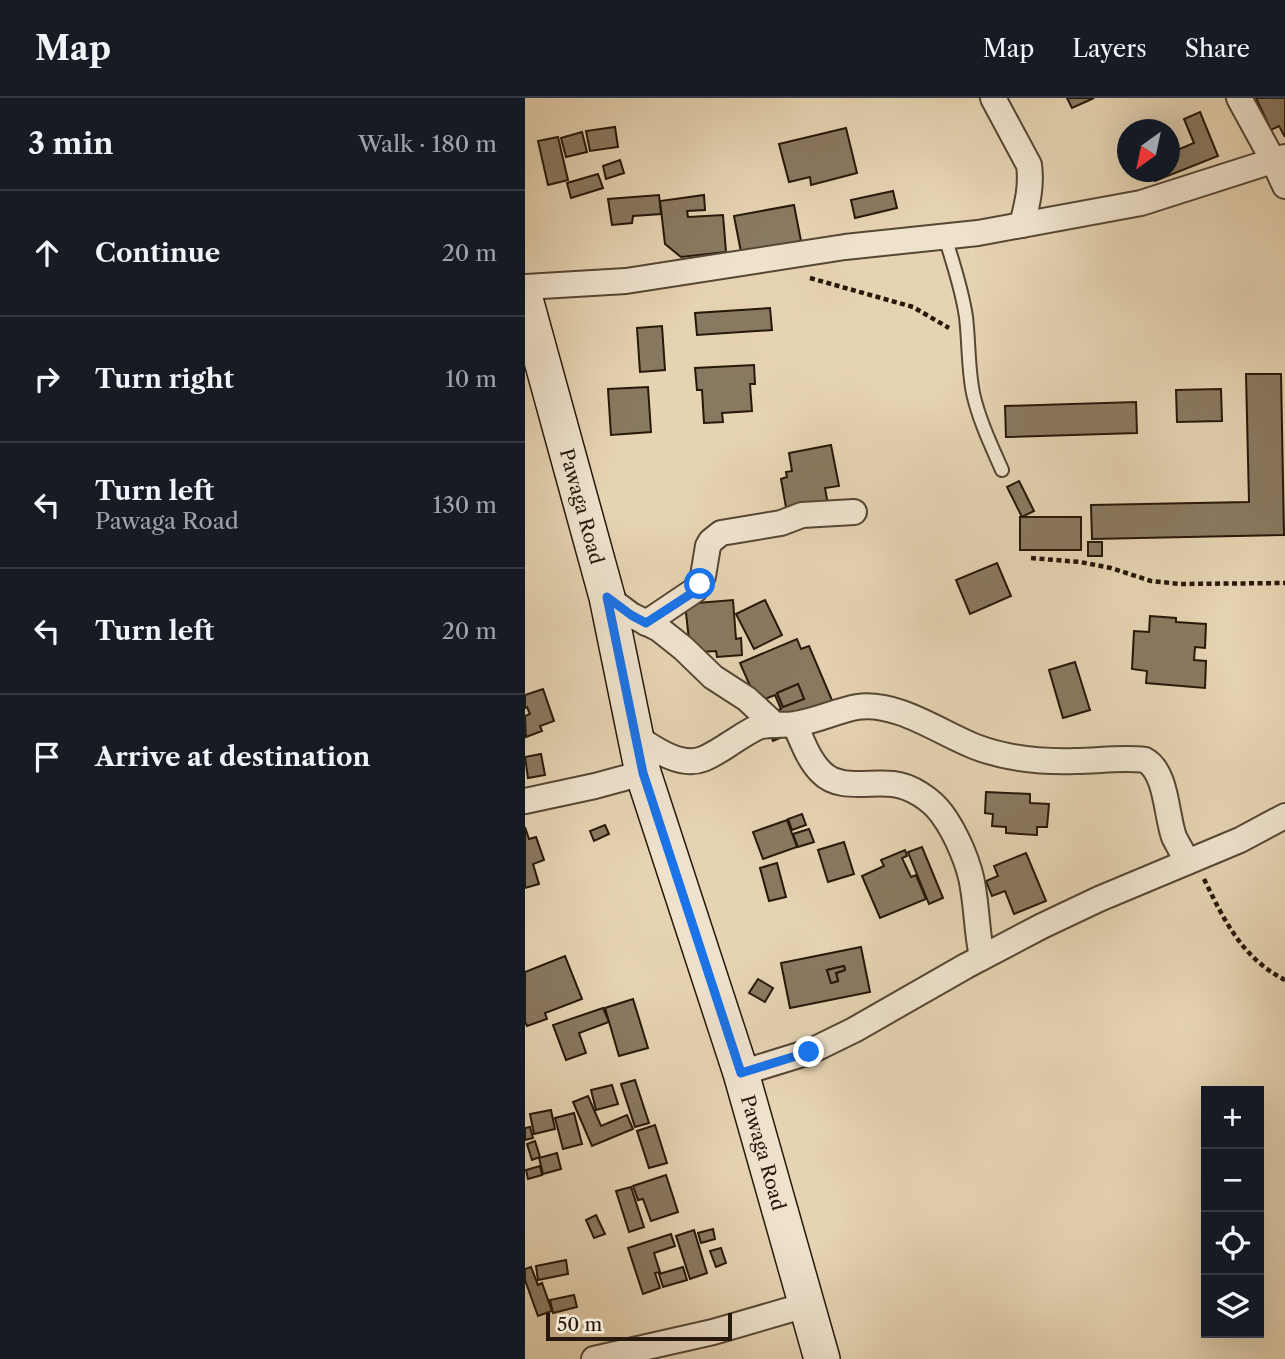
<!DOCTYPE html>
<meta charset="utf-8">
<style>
body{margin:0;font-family:"Libre Caslon Text",serif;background:#20242c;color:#f1f3f6}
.controls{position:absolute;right:21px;bottom:21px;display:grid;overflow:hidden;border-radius:0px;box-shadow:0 7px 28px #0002}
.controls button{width:63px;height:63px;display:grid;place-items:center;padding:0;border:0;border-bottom:2px solid #363941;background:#171b24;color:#f1f3f6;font:35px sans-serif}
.compass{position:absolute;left:592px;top:21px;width:63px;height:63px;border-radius:50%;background:#171b24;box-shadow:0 7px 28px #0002;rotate:213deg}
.scale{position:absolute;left:21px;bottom:18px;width:186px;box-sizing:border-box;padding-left:7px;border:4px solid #26180a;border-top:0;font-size:19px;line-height:24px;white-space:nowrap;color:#26180a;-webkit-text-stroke:5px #efe2cd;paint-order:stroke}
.stop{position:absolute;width:21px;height:21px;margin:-16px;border:5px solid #1a73e8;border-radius:50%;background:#fff}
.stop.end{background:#1a73e8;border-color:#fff;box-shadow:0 2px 7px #0008}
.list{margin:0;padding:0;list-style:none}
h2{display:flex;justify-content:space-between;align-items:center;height:91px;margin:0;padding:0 28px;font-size:30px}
h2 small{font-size:23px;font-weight:400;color:#9ea1a6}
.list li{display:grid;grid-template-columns:46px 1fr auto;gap:21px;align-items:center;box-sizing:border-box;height:126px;padding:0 28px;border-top:2px solid #363941}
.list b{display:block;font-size:26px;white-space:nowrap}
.list p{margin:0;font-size:23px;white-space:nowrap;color:#9ea1a6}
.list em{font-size:23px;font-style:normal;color:#9ea1a6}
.icon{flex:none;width:38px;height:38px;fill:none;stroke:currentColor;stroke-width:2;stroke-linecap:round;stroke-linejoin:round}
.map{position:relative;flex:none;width:760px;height:1261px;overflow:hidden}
header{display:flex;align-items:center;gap:42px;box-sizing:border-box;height:98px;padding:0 35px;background:#171b24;border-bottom:2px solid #363941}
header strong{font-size:33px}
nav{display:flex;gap:38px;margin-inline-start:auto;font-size:24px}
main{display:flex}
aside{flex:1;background:#171b24}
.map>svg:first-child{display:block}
.building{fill:#8a7961;stroke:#26180a;stroke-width:2;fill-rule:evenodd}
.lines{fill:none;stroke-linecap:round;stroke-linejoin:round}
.lane-casing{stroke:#564734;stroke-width:16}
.street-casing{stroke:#564734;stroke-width:28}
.secondary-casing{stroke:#26180a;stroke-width:38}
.path{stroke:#26180a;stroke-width:4.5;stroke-dasharray:5 3.5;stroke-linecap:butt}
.lane{stroke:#efe2cd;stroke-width:12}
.street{stroke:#efe2cd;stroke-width:24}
.secondary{stroke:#efe2cd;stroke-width:35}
.route{stroke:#1a73e8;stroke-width:9}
.labels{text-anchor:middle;stroke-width:6;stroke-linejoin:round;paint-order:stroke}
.street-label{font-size:19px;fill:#26180a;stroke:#efe2cd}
</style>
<header>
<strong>Map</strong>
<nav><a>Map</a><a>Layers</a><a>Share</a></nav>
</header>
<main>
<aside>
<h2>3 min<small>Walk · 180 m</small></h2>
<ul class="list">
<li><svg class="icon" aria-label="ahead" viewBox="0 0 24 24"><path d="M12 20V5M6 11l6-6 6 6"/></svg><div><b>Continue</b></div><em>20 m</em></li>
<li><svg class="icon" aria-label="right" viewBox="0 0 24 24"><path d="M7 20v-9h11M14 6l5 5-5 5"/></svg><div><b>Turn right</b></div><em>10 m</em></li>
<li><svg class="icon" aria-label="left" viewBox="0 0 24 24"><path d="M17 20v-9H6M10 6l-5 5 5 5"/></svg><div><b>Turn left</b><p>Pawaga Road</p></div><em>130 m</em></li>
<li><svg class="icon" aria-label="left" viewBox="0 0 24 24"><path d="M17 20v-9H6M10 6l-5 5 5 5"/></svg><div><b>Turn left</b></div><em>20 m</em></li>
<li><svg class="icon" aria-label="arrive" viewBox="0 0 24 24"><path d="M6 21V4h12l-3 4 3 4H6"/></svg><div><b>Arrive at destination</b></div></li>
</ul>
</aside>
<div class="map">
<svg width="760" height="1261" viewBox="0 0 760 1261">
<rect width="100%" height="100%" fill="#e6d3b2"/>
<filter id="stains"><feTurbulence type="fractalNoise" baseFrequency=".00286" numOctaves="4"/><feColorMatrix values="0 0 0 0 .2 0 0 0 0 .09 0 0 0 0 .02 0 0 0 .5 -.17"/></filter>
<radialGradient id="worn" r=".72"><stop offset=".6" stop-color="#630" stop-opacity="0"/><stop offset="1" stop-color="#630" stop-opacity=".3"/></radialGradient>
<g class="building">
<path d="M542 0H569L547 10Z"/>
<path d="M731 0H760V39L754 28 746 32Z"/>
<path d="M675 14 693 58 630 83 626 74H645V55L669 45 659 21Z"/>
<path d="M90 29 93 49 65 53 61 33Z"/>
<path d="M321 30 332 75 286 87 285 79 264 84 254 46Z"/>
<path d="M57 34 62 54 41 59 36 40Z"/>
<path d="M33 39 43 82 23 87 13 43Z"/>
<path d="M95 62 99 75 81 81 78 68Z"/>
<path d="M73 76 78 90 46 100 42 85Z"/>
<path d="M368 93 372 110 330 120 326 102Z"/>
<path d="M134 97 136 116 108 118 107 125 87 127 83 101Z"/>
<path d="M179 97 180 112 162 113 163 119 198 117 201 154 156 159 140 146 135 103Z"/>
<path d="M269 107 276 143 216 154 209 118Z"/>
<path d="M245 210 247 232 172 237 170 215Z"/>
<path d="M137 228 140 272 115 274 112 230Z"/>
<path d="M229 267 230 286H225L227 313 197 315 198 324 179 325 177 292H172L170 270Z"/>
<path d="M721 276H756L759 437 567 441 566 407 724 404Z"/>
<path d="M123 289 126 334 86 337 83 291Z"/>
<path d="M696 291 697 323 652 324 651 292Z"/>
<path d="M611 304 612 335 481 339 480 308Z"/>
<path d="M306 347 314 388 300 390 303 407 262 415 256 381 262 379 261 374 267 373 264 355Z"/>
<path d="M494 383 509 413 497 419 482 389Z"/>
<rect x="495" y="419" width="61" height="33"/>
<rect x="563" y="444" width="14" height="14"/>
<path d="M472 465 486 498 445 516 431 482Z"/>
<path d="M208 502 211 541 216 540 217 557 192 559 191 553 176 554V550L165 551 160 506Z"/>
<path d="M240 502 257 537 229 551 211 516Z"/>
<path d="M625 518 651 520V524L681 526 680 550 670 549 669 562 681 563 680 590 621 585 622 573 607 571 609 533 624 534Z"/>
<path d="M272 541 276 551 284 548 315 621 264 636 248 643 238 618 256 611 250 597 232 604 215 565ZM273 586 279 601 258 609 252 595Z"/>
<path d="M550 564 565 612 538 620 524 572Z"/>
<path d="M273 586 279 601 258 609 252 595Z"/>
<path d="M18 591 29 623 15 628 17 633 1 639 0 618 5 616 2 609 0 610V597Z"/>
<path d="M16 656 20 677 3 680 0 659Z"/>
<path d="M461 694 505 696V705L524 706 522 729H512V737L481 735V729L467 728 468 716 460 715Z"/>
<path d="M277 716 281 727 267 732 263 721Z"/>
<path d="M262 722 272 749 238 761 228 734Z"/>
<path d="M80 727 84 736 69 743 65 733Z"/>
<path d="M0 729 4 741 11 739 19 762 8 766 14 786 0 790Z"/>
<path d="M284 731 289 744 273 749 268 736Z"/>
<path d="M319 744 329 776 303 784 293 752Z"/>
<path d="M397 749 418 800 404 806 383 754Z"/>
<path d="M380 752 382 758 377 760 386 779 391 777 401 801 355 820 337 778 359 768 356 762Z"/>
<path d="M501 755 521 803 489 816 480 793 467 798 461 783 473 778 469 768Z"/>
<path d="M252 765 261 799 244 803 235 770Z"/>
<path d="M336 849 345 894 265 910 256 865ZM319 868 320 872 311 875 313 883 306 885 302 872Z"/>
<path d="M40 858 57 901 20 915 22 921 2 928 0 924V874Z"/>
<path d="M319 868 320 872 311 875 313 883 306 885 302 872Z"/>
<path d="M233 881 248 890 240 904 224 895Z"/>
<path d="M108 901 123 950 94 958 80 910Z"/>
<path d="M78 910 84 924 54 935 61 955 41 962 28 927Z"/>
<path d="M110 982 124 1025 110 1029 96 986Z"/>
<path d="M87 987 93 1006 71 1012 66 992Z"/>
<path d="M63 998 76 1028 102 1017 108 1031 67 1048 48 1004Z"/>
<path d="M26 1012 30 1031 9 1036 5 1016Z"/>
<path d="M49 1015 57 1046 38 1051 30 1020Z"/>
<path d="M130 1027 142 1065 124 1070 112 1033Z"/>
<path d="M5 1029 8 1040 0 1042V1030Z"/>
<path d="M10 1043 15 1059 7 1062 2 1046Z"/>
<path d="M32 1055 36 1071 18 1076 14 1060Z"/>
<path d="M15 1068 17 1077 3 1081 1 1072Z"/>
<path d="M141 1077 153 1114 126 1123 118 1101 113 1102 108 1088Z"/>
<path d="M106 1089 119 1129 104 1134 91 1093Z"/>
<path d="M71 1117 80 1136 69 1140 61 1122Z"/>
<path d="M188 1131 190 1141 176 1145 173 1135Z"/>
<path d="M169 1132 182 1175 165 1181 151 1138Z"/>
<path d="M146 1136 150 1148 129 1155 135 1174 130 1175 135 1190 118 1196 103 1150Z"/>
<path d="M196 1150 201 1165 191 1169 185 1153Z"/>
<path d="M41 1162 43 1176 13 1182 11 1168Z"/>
<path d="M6 1169 13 1187 17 1185 27 1213 13 1218 0 1182V1171Z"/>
<path d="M158 1169 162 1182 138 1189 134 1176Z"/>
<path d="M49 1197 52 1209 28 1215 25 1202Z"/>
</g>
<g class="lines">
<defs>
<path id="lane" d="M420 139C428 165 437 191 441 219 444 244 443 270 448 295 454 322 466 347 477 372"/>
<g id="street">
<path d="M468 0 504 67C507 88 502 107 497 127"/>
<path d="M714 0 749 64 760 88"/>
<path d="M0 189 101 183 320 149 453 135 616 105 760 59"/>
<path d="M82 499 106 517 134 531 158 550 188 579 222 601 250 627"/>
<path d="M121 525 170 492 178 478 183 448 186 443 196 435 256 425 277 417 329 414"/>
<path d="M270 627C277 642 283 661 296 674 314 693 344 683 368 686 386 688 406 701 417 716 431 735 445 767 448 790 452 813 452 836 457 859"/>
<path d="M110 638C128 650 155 670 178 661 188 657 197 651 206 645 214 640 224 633 233 629 245 625 258 628 270 626 291 623 311 613 332 609 372 603 415 635 451 649 483 661 517 664 550 663 573 663 597 659 620 662 642 674 641 717 649 739 653 747 658 755 662 764"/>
<path d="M0 703 70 688 118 675"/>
<path d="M216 975 284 954 329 932 441 868 517 828 574 801 715 742 760 718"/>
<path d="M69 1261 188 1234 281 1207"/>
</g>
<g id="secondary">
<path id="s1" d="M0 201 82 499 118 675 216 975 297 1261"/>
</g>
</defs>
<use href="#lane" class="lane-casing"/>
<use href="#street" class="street-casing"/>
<use href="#secondary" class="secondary-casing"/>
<g class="path">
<path d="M285 180 388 209 424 230"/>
<path d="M506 460 555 464 586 470 626 483 655 486 760 485"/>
<path d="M679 781C699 822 717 860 760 882"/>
</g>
<use href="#lane" class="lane"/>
<use href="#street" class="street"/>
<use href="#secondary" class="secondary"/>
</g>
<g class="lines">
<path class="route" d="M175 486 170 492 164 497 121 525 106 517 82 499 118 675 216 975 284 954"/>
</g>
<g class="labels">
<g class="street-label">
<text dy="7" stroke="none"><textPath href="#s1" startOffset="215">Pawaga Road</textPath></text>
<text dy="7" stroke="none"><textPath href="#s1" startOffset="887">Pawaga Road</textPath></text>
</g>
</g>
<rect width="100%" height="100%" filter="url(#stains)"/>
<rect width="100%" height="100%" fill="url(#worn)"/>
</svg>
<div class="controls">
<button>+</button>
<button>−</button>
<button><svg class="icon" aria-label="locate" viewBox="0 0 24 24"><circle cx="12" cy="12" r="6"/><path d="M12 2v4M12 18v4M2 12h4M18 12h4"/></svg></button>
<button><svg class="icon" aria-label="layers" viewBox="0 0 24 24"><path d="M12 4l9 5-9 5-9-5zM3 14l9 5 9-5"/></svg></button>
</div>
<svg class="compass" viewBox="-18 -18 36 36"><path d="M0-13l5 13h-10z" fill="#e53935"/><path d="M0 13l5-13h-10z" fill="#9ea1a6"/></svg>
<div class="scale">50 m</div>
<div class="stop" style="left:175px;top:486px"></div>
<div class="stop end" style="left:284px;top:954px"></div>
</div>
</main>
